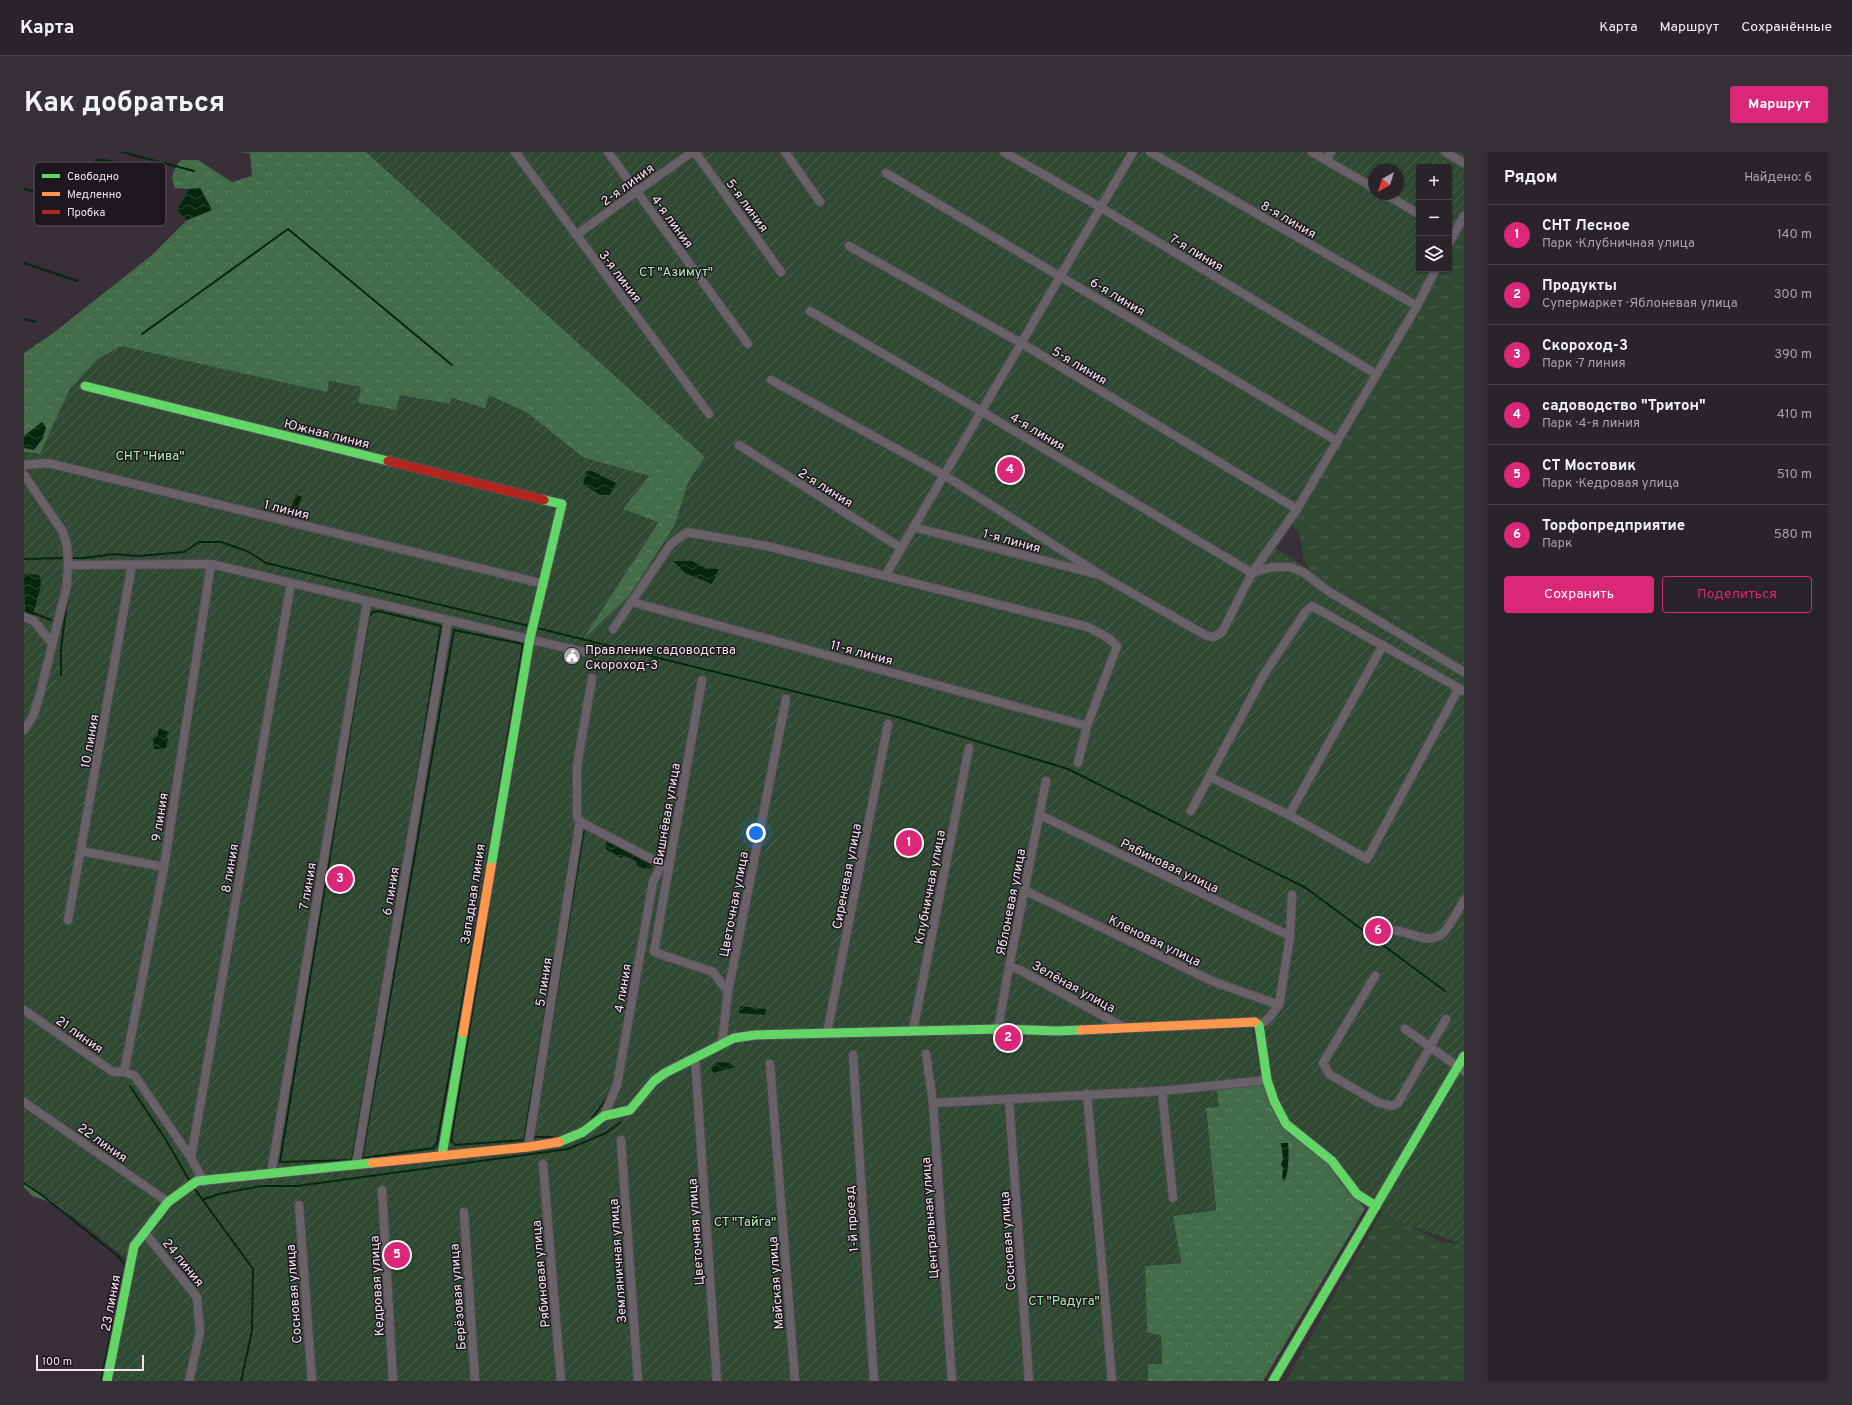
<!DOCTYPE html>
<html lang="ru">
<meta charset="utf-8">
<style>
body{margin:0;font-family:Overpass,sans-serif;background:#372f36;color:#f1f3f6}
.controls{position:absolute;right:12px;top:12px;display:grid;overflow:hidden;border-radius:4px;box-shadow:0 1px 3px #0004}
.controls button{width:36px;height:36px;display:grid;place-items:center;padding:0;border:0;border-bottom:1px solid #474047;background:#2b232a;color:#f1f3f6;font:20px sans-serif}
.compass{position:absolute;left:1344px;top:12px;width:36px;height:36px;border-radius:50%;background:#2b232a;box-shadow:0 1px 3px #0004;rotate:219deg}
.scale{position:absolute;left:12px;bottom:10px;width:108px;box-sizing:border-box;padding-left:4px;border:2px solid #efe4ee;border-top:0;font-size:11px;line-height:14px;white-space:nowrap;color:#efe4ee;-webkit-text-stroke:3px #1f171e;paint-order:stroke}
.you{position:absolute;left:732px;top:681px;width:14px;height:14px;margin:-10px;border:3px solid #fff;border-radius:50%;background:#1a73e8;box-shadow:0 0 0 6px #1a73e833}
.badge{display:grid;place-items:center;width:26px;height:26px;border-radius:50%;background:#db2777;color:#fff;font-size:13px;font-weight:700}
.pin{position:absolute;translate:-50% -50%;border:2px solid #fff;box-shadow:0 1px 4px #0006}
.list{margin:0;padding:0;list-style:none}
h2{display:flex;justify-content:space-between;align-items:center;height:52px;margin:0;padding:0 16px;font-size:17px}
h2 small{font-size:13px;font-weight:400;color:#a6a4a8}
.list li{display:grid;grid-template-columns:26px 1fr auto;gap:12px;align-items:center;box-sizing:border-box;height:60px;padding:0 16px;border-top:1px solid #474047}
.list b{display:block;font-size:15px;white-space:nowrap}
.list p{margin:0;font-size:13px;white-space:nowrap;color:#a6a4a8}
.list em{font-size:13px;font-style:normal;color:#a6a4a8}
.actions{display:flex;gap:8px;padding:12px 16px}
.actions a{flex:1;padding:9px 0;border:1px solid #db2777;border-radius:4px;text-align:center;font-size:14px;color:#db2777}
.actions .main{background:#db2777;color:#fff}
.icon{flex:none;width:22px;height:22px;fill:none;stroke:currentColor;stroke-width:2;stroke-linecap:round;stroke-linejoin:round}
.map{position:relative;flex:none;width:1440px;height:1229px;overflow:hidden;border-radius:4px}
header{display:flex;align-items:center;gap:24px;box-sizing:border-box;height:56px;padding:0 20px;background:#2b232a;border-bottom:1px solid #474047}
header strong{font-size:19px}
nav{display:flex;gap:22px;margin-inline-start:auto;font-size:14px}
.intro{display:flex;align-items:center;justify-content:space-between;box-sizing:border-box;height:96px;padding:0 24px}
h1{margin:0;font-size:28px}
.button{padding:10px 18px;border-radius:4px;background:#db2777;color:#fff;font-size:14px;font-weight:700}
main{display:flex;gap:24px;padding:0 24px}
aside{flex:1;background:#2b232a;border-radius:4px;box-shadow:0 1px 3px #0004}
.map>svg:first-child{display:block}
.grass{fill:url(#grass-tufts)}
.forest{fill:url(#forest-crowns)}
.garden{fill:url(#garden-furrows);fill-rule:evenodd}
.water{fill:url(#water-waves)}
.lines{fill:none;stroke-linecap:round;stroke-linejoin:round}
.stream{stroke:#06270e;stroke-width:2}
.street-casing{stroke:#554d54;stroke-width:10}
.fast-casing{stroke:#554d54;stroke-width:11}
.slow-casing{stroke:#554d54;stroke-width:11}
.jam-casing{stroke:#554d54;stroke-width:11}
.street{stroke:#696168;stroke-width:8}
.fast{stroke:#63d668;stroke-width:9}
.slow{stroke:#ff974d;stroke-width:9}
.jam{stroke:#b3261e;stroke-width:9}
.labels{text-anchor:middle;stroke-width:3;stroke-linejoin:round;paint-order:stroke}
.street-label{font-size:13px;fill:#efe4ee;stroke:#1f171e}
.park-label{font-size:13px;fill:#a8f2b3;stroke:#1f171e}
.poi-label{font-size:13px;fill:#efe4ee;stroke:#1f171e;text-anchor:start}
.key{fill:#1f171e;stroke:#5d545c;stroke-width:1}
.key-label{font-size:11px;fill:#efe4ee}
</style>
<header>
<strong>Карта</strong>
<nav><a>Карта</a><a>Маршрут</a><a>Сохранённые</a></nav>
</header>
<div class="intro"><h1>Как добраться</h1><a class="button">Маршрут</a></div>
<main>
<div class="map">
<svg width="1440" height="1229" viewBox="0 0 1440 1229">
<defs>
<pattern id="grass-tufts" width="24" height="20" patternUnits="userSpaceOnUse"><rect width="24" height="20" fill="#2f4933"/><path d="M3 7l-1-3M5 7V3M7 7l1-3M15 17l-1-3M17 17v-4M19 17l1-3" fill="none" stroke="#4d6351"/></pattern>
<pattern id="forest-crowns" width="20" height="18" patternUnits="userSpaceOnUse"><rect width="20" height="18" fill="#436c49"/><path d="M2 6a3 3 0 1 1 6 0M12 15a3 3 0 1 1 6 0" fill="none" stroke="#5e8164"/></pattern>
<pattern id="garden-furrows" width="10" height="10" patternUnits="userSpaceOnUse"><rect width="10" height="10" fill="#2f4933"/><path d="M-1 1l2-2M0 10L10 0M9 11l2-2" fill="none" stroke="#4d6351"/></pattern>
<pattern id="water-waves" width="16" height="10" patternUnits="userSpaceOnUse"><rect width="16" height="10" fill="#06270e"/><path d="M0 5q4-4 8 0t8 0" fill="none" stroke="#2b4631"/></pattern>
</defs>
<rect width="100%" height="100%" fill="#392f38"/>
<g class="grass">
<path d="M1440 78V511L1286 419 1280 408 1275 380 1268 374 1417 117H1425V104Z"/>
<path d="M1357 1060 1418 1090 1440 1092V1229H1262Z"/>
</g>
<g class="forest">
<path d="M214 0H342L681 305 664 331 651 373 606 443 556 491 634 371 599 357 625 324 560 306 503 261 465 243 462 257 428 246 426 252 376 243 373 258 334 251 336 235 305 229 304 240 46 237 16 302 0 300V201L28 182 128 103 163 68 188 58 176 36 165 37 151 36C146 24 149 18 157 8H174L208 30 228 24 226 1Z"/>
<path d="M1239 930 1260 977 1304 1011 1318 1032 1341 1056 1339 1060 1239 1229H1124V1211H1138L1137 1183 1123 1181 1121 1114 1157 1111 1149 1064 1192 1058 1182 956 1192 933Z"/>
<path d="M0 1029 59 1071 29 1051 8 1044 0 1035Z"/>
</g>
<path class="garden" d="M342 0H1440V78L1425 104V15H1395V117H1417L1268 374 1251 396 1336 450 1440 511V1093L1362 1065 1347 1044 1334 1037C1313 1017 1269 981 1257 957 1245 932 1242 903 1237 876L1228 877 1239 930 1192 934 1195 955 1182 956 1192 1058 1149 1064 1157 1111 1121 1114 1123 1181 1137 1183 1138 1212H1124V1229H86L109 1112 30 1049 0 1029V300L16 302 46 237 74 207 97 194 303 240 305 229 337 236 334 251 372 258 376 243 426 252 428 246 461 257 465 243 503 261 560 306 625 324 599 357 634 370 558 489 606 443 651 373 664 331 681 305ZM1350 18H1374V42H1350Z"/>
<g class="water">
<path d="M73 6 105 11 117 17 130 18 135 25V38C111 42 88 24 64 30L62 19Z"/>
<path d="M176 36 188 58 163 68 153 58 165 37Z"/>
<path d="M18 270 22 275 19 286 10 298 0 296V284Z"/>
<path d="M563 319H568L592 331 586 343H576L559 332Z"/>
<path d="M272 343 278 344 274 357H268V353Z"/>
<path d="M649 409H668L681 416 695 417 688 432 661 421Z"/>
<path d="M9 422 16 424 17 433 9 463H1L0 423Z"/>
<path d="M135 576 145 580 142 585 144 586 142 597H130L129 587 133 584Z"/>
<path d="M585 689 620 708 629 711V714C624 718 620 718 614 715L612 709 601 704 597 706 582 697V690Z"/>
<path d="M716 854 742 857 741 863 715 861Z"/>
<path d="M694 910 706 911 711 915 689 921 687 916Z"/>
<path d="M1257 991H1264C1265 1000 1265 1023 1260 1029L1258 1026 1259 1015 1257 1013 1259 1007Z"/>
</g>
<g class="lines">
<g class="stream">
<path d="M98 0 170 19"/>
<path d="M0 37 49 49"/>
<path d="M0 111 53 129"/>
<path d="M0 167 12 170"/>
<path d="M118 182 264 77 428 213"/>
<path d="M45 406H60L90 402 114 404 160 400 175 390H197L223 399 242 411 505 474"/>
<path d="M0 407 41 406"/>
<path d="M354 459 417 474 375 741 328 1008 256 1010 345 464 349 460Z"/>
<path d="M9 461 27 468"/>
<path d="M513 476 870 564 1044 617 1282 736 1421 839"/>
<path d="M430 478 499 492 458 741 413 991 410 996 338 1006Z"/>
<path d="M37 523V496L43 451"/>
<path d="M463 772 427 988 431 993 500 988 528 820"/>
<path d="M519 924 560 678"/>
<path d="M106 934 142 988 165 1028"/>
<path d="M568 966 584 945"/>
<path d="M510 984 509 985H529"/>
<path d="M0 1031 19 1044 95 1105 101 1114"/>
<path d="M170 1036 229 1117 228 1179 217 1229"/>
<path d="M178 1048 195 1042 237 1034H273L544 997 582 981 597 970"/>
<path d="M77 1229 89 1171"/>
</g>
<defs>
<g id="street">
<path d="M491 0 685 262"/>
<path d="M584 0 724 192"/>
<path d="M671 0 757 120"/>
<path d="M761 0 796 50"/>
<path d="M980 0 1076 55 1352 222"/>
<path d="M1126 0 1393 154"/>
<path d="M1288 0 1350 36"/>
<path d="M1421 0 1440 11"/>
<path d="M1302 8 1307 0"/>
<path d="M862 21 1313 289"/>
<path d="M1361 42 1395 62"/>
<path d="M552 83 668 0"/>
<path d="M1425 91 1440 64"/>
<path d="M825 94 997 191 1273 357"/>
<path d="M786 159 957 259 1228 421 1248 415H1265L1279 420 1304 439 1440 520"/>
<path d="M747 228 920 323 1080 425 1183 484 1190 485 1198 480 1228 421 1273 357 1393 154 1412 117"/>
<path d="M715 293 877 396"/>
<path d="M0 313 24 311 520 432"/>
<path d="M0 323 39 380 43 394 44 409 43 433 16 542 9 564 0 578"/>
<path d="M889 375 1072 422"/>
<path d="M44 413 187 412 560 500"/>
<path d="M861 424 1109 0"/>
<path d="M608 450 1063 574"/>
<path d="M0 465 10 469 27 490"/>
<path d="M589 477 647 392 663 380 743 394 1064 475 1083 485 1093 494 1063 574 1054 611"/>
<path d="M568 526 553 614V665L557 670 570 677 641 714"/>
<path d="M678 528 630 800 689 820 704 840"/>
<path d="M1186 625 1265 663 1343 707 1435 536"/>
<path d="M1167 659 1239 524 1282 459 1288 454 1440 539"/>
<path d="M1016 663 1266 784"/>
<path d="M1265 663 1359 493"/>
<path d="M57 699 140 715"/>
<path d="M1000 738 1188 829 1255 853"/>
<path d="M44 768 108 413"/>
<path d="M1361 779C1380 774 1401 795 1418 782 1425 777 1435 756 1440 748"/>
<path d="M985 815 996 818 1101 876"/>
<path d="M1351 824 1299 911 1305 922 1353 950 1367 954 1374 951 1422 867"/>
<path d="M0 858 89 920H100L111 924 167 1006 180 1030"/>
<path d="M1235 873 1244 867 1255 853 1266 784 1268 743"/>
<path d="M974 877 985 815 1022 629"/>
<path d="M1381 877 1440 919"/>
<path d="M889 878 945 596"/>
<path d="M803 881 864 572"/>
<path d="M698 891 704 840 762 547"/>
<path d="M902 902 909 951 928 1229"/>
<path d="M829 903 850 1229"/>
<path d="M671 906 693 1229"/>
<path d="M746 912 771 1229"/>
<path d="M100 920 140 715 187 412"/>
<path d="M1138 939 1149 1046"/>
<path d="M1063 942 1088 1229"/>
<path d="M985 948 1005 1229"/>
<path d="M0 950 144 1050"/>
<path d="M909 951 1138 939 1243 928"/>
<path d="M580 964 593 933 629 730 638 712"/>
<path d="M597 988 614 1229"/>
<path d="M504 995 556 669"/>
<path d="M167 1006 267 431"/>
<path d="M519 1012 537 1229"/>
<path d="M332 1013 424 469"/>
<path d="M247 1022 343 450"/>
<path d="M358 1038 369 1229"/>
<path d="M275 1053 288 1229"/>
<path d="M440 1060 451 1229"/>
<path d="M120 1080 173 1145 176 1180 165 1229"/>
</g>
<g id="fast">
<path d="M61 234 364 309"/>
<path d="M467 715 506 486 538 352 520 348"/>
<path d="M1231 870 1235 873 1243 928 1250 949 1262 972 1308 1009 1333 1042 1352 1054"/>
<path d="M535 990 559 980 580 964 606 958 630 929 641 921 710 886 731 883 974 877 1033 879 1057 878"/>
<path d="M418 1003 439 881"/>
<path d="M83 1229 110 1094 144 1050 173 1029 348 1011"/>
<path d="M1249 1229 1440 904"/>
</g>
<g id="slow">
<path d="M1057 878 1231 870"/>
<path d="M439 881 467 715"/>
<path d="M348 1011 504 995 535 990"/>
</g>
<path id="jam" d="M364 309 520 348"/>
</defs>
<use href="#street" class="street-casing"/>
<use href="#fast" class="fast-casing"/>
<use href="#slow" class="slow-casing"/>
<use href="#jam" class="jam-casing"/>
<use href="#street" class="street"/>
<use href="#fast" class="fast"/>
<use href="#slow" class="slow"/>
<use href="#jam" class="jam"/>
</g>
<defs>
<symbol id="civic-disc" viewBox="-11 -11 22 22"><circle r="9.5" fill="#afa5ae" stroke="#1f171e"/><path d="M-.6-6.5H3V-4.5H.6V-3L4-1V1h2V6H-6V1h2V-1L-.6-3ZM-1.2 2.5V6h2.4V2.5Z" fill="#fff"/></symbol>
</defs>
<g fill-rule="evenodd">
<use href="#civic-disc" x="538" y="494" width="20" height="20"/>
</g>
<g class="labels">
<g class="street-label">
<text transform="translate(603 32) rotate(-36)" y="5">2-я линия</text>
<text transform="translate(724 53) rotate(54)" y="5">5-я линия</text>
<text transform="translate(1265 67) rotate(30)" y="5">8-я линия</text>
<text transform="translate(649 69) rotate(54)" y="5">4-я линия</text>
<text transform="translate(1173 100) rotate(31)" y="5">7-я линия</text>
<text transform="translate(597 124) rotate(53)" y="5">3-я линия</text>
<text transform="translate(1094 144) rotate(31)" y="5">6-я линия</text>
<text transform="translate(1056 213) rotate(31)" y="5">5-я линия</text>
<text transform="translate(1014 279) rotate(31)" y="5">4-я линия</text>
<text transform="translate(303 281) rotate(14)" y="5">Южная линия</text>
<text transform="translate(802 335) rotate(32)" y="5">2-я линия</text>
<text transform="translate(263 357) rotate(14)" y="5">1 линия</text>
<text transform="translate(988 388) rotate(15)" y="5">1-я линия</text>
<text transform="translate(838 500) rotate(15)" y="5">11-я линия</text>
<text transform="translate(65 589) rotate(-80)" y="5">10 линия</text>
<text transform="translate(642 662) rotate(-80)" y="5">Вишнёвая улица</text>
<text transform="translate(135 665) rotate(-81)" y="5">9 линия</text>
<text transform="translate(1146 713) rotate(26)" y="5">Рябиновая улица</text>
<text transform="translate(205 716) rotate(-80)" y="5">8 линия</text>
<text transform="translate(822 724) rotate(-79)" y="5">Сиреневая улица</text>
<text transform="translate(283 734) rotate(-80)" y="5">7 линия</text>
<text transform="translate(905 735) rotate(-79)" y="5">Клубничная улица</text>
<text transform="translate(366 739) rotate(-80)" y="5">6 линия</text>
<text transform="translate(448 742) rotate(-81)" y="5">Западная линия</text>
<text transform="translate(986 750) rotate(-79)" y="5">Яблоневая улица</text>
<text transform="translate(709 752) rotate(-79)" y="5">Цветочная улица</text>
<text transform="translate(1131 788) rotate(26)" y="5">Кленовая улица</text>
<text transform="translate(519 830) rotate(-81)" y="5">5 линия</text>
<text transform="translate(1050 834) rotate(29)" y="5">Зелёная улица</text>
<text transform="translate(598 836) rotate(-80)" y="5">4 линия</text>
<text transform="translate(56 882) rotate(35)" y="5">21 линия</text>
<text transform="translate(79 990) rotate(35)" y="5">22 линия</text>
<text transform="translate(905 1066) rotate(-94)" y="5">Центральная улица</text>
<text transform="translate(827 1067) rotate(-94)" y="5">1-й проезд</text>
<text transform="translate(671 1080) rotate(-94)" y="5">Цветочная улица</text>
<text transform="translate(983 1089) rotate(-94)" y="5">Сосновая улица</text>
<text transform="translate(593 1109) rotate(-94)" y="5">Земляничная улица</text>
<text transform="translate(160 1110) rotate(51)" y="5">24 линия</text>
<text transform="translate(516 1122) rotate(-95)" y="5">Рябиновая улица</text>
<text transform="translate(751 1131) rotate(-94)" y="5">Майская улица</text>
<text transform="translate(352 1134) rotate(-93)" y="5">Кедровая улица</text>
<text transform="translate(269 1142) rotate(-94)" y="5">Сосновая улица</text>
<text transform="translate(433 1145) rotate(-94)" y="5">Берёзовая улица</text>
<text transform="translate(86 1151) rotate(-79)" y="5">23 линия</text>
</g>
<g class="park-label">
<text x="652" y="124">СТ "Азимут"</text>
<text x="126" y="308">СНТ "Нива"</text>
<text x="721" y="1074">СТ "Тайга"</text>
<text x="1040" y="1153">СТ "Радуга"</text>
</g>
<g class="poi-label">
<text x="561" y="502">Правление садоводства<tspan x="561" dy="15">Скороход-3</tspan></text>
</g>
</g>
<rect x="10" y="10" width="132" height="64" rx="6" class="key"/>
<rect x="18" y="22" width="18" height="4" fill="#63d668"/>
<rect x="18" y="40" width="18" height="4" fill="#ff974d"/>
<rect x="18" y="58" width="18" height="4" fill="#b3261e"/>
<g class="key-label">
<text x="43" y="28">Свободно</text>
<text x="43" y="46">Медленно</text>
<text x="43" y="64">Пробка</text>
</g>
</svg>
<div class="controls">
<button>+</button>
<button>−</button>
<button><svg class="icon" aria-label="layers" viewBox="0 0 24 24"><path d="M12 4l9 5-9 5-9-5zM3 14l9 5 9-5"/></svg></button>
</div>
<svg class="compass" viewBox="-18 -18 36 36"><path d="M0-13l5 13h-10z" fill="#e53935"/><path d="M0 13l5-13h-10z" fill="#a6a4a8"/></svg>
<div class="scale">100 m</div>
<div class="you"></div>
<div class="pin badge" style="left:885px;top:691px">1</div>
<div class="pin badge" style="left:984px;top:886px">2</div>
<div class="pin badge" style="left:316px;top:727px">3</div>
<div class="pin badge" style="left:986px;top:318px">4</div>
<div class="pin badge" style="left:373px;top:1103px">5</div>
<div class="pin badge" style="left:1354px;top:779px">6</div>
</div>
<aside>
<h2>Рядом<small>Найдено: 6</small></h2>
<ul class="list">
<li><span class="badge">1</span><div><b>СНТ Лесное</b><p>Парк · Клубничная улица</p></div><em>140 m</em></li>
<li><span class="badge">2</span><div><b>Продукты</b><p>Супермаркет · Яблоневая улица</p></div><em>300 m</em></li>
<li><span class="badge">3</span><div><b>Скороход-3</b><p>Парк · 7 линия</p></div><em>390 m</em></li>
<li><span class="badge">4</span><div><b>садоводство &quot;Тритон&quot;</b><p>Парк · 4-я линия</p></div><em>410 m</em></li>
<li><span class="badge">5</span><div><b>СТ Мостовик</b><p>Парк · Кедровая улица</p></div><em>510 m</em></li>
<li><span class="badge">6</span><div><b>Торфопредприятие</b><p>Парк</p></div><em>580 m</em></li>
</ul>
<div class="actions"><a class="main">Сохранить</a><a>Поделиться</a></div>
</aside>
</main>
